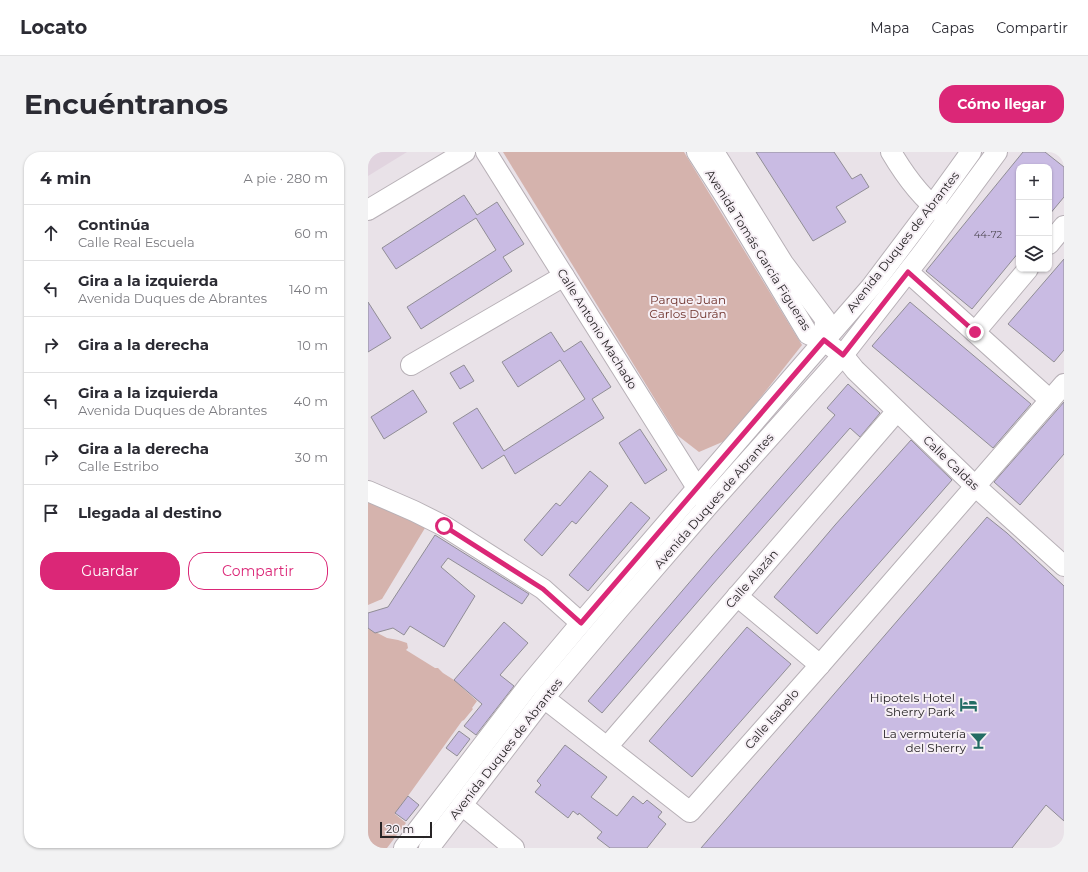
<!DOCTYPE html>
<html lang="es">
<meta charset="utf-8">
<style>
body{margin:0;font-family:Montserrat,sans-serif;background:#f2f2f3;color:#2b2b33}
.controls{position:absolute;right:12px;top:12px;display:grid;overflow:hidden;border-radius:8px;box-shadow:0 1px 3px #0004}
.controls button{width:36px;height:36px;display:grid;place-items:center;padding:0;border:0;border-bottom:1px solid #e1e1e2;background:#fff;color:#2b2b33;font:20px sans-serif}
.scale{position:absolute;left:12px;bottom:10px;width:52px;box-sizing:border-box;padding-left:4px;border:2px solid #272426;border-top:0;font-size:11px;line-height:14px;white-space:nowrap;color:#272426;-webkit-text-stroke:3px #f6eff5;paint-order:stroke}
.stop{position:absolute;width:12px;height:12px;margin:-9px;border:3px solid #db2777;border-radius:50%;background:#fff}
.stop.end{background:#db2777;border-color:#fff;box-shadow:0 1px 4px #0008}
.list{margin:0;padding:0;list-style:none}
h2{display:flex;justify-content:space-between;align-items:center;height:52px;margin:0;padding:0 16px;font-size:17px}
h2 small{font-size:13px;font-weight:400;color:#7c7c81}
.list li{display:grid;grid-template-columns:26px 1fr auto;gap:12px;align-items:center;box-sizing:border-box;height:56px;padding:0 16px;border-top:1px solid #e1e1e2}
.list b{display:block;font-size:15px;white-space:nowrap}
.list p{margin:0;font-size:13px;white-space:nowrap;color:#7c7c81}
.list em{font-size:13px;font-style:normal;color:#7c7c81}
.actions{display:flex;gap:8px;padding:12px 16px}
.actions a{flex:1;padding:9px 0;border:1px solid #db2777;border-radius:16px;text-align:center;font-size:14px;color:#db2777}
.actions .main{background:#db2777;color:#fff}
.icon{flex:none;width:22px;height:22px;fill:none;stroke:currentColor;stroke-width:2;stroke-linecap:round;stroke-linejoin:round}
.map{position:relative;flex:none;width:696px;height:696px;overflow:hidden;border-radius:16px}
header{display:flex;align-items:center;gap:24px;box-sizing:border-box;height:56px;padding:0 20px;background:#fff;border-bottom:1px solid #e1e1e2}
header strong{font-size:19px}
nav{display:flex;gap:22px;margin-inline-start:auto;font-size:14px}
.intro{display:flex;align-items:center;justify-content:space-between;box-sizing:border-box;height:96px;padding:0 24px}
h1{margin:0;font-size:28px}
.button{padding:10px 18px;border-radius:16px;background:#db2777;color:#fff;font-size:14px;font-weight:700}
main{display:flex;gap:24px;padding:0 24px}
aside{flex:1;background:#fff;border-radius:16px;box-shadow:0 1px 3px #0004}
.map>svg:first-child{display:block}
.built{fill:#e1d4df}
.green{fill:#d5b3ad}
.building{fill:#c9bbe3;stroke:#908d95}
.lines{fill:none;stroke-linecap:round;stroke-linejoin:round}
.minor-casing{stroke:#b7b0b6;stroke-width:22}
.minor{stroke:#fff;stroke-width:20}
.route{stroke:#db2777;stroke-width:5}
.labels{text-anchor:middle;stroke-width:4;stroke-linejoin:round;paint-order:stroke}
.number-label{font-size:10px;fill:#504a55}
.street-label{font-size:12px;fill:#272426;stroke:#f6eff5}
.park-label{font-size:12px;fill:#6e322b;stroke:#f6eff5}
.poi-label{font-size:12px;fill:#272426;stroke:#f6eff5;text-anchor:end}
</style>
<header>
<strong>Locato</strong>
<nav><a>Mapa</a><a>Capas</a><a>Compartir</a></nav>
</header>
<div class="intro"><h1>Encuéntranos</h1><a class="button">Cómo llegar</a></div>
<main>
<aside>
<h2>4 min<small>A pie · 280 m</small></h2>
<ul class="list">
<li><svg class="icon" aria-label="ahead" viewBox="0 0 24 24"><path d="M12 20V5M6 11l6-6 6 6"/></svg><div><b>Continúa</b><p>Calle Real Escuela</p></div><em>60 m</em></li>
<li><svg class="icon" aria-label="left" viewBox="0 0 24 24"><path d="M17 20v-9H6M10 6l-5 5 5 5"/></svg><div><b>Gira a la izquierda</b><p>Avenida Duques de Abrantes</p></div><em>140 m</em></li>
<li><svg class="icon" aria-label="right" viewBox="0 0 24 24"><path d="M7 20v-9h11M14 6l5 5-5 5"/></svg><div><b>Gira a la derecha</b></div><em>10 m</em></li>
<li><svg class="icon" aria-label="left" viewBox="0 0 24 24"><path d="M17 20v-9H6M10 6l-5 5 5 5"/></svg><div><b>Gira a la izquierda</b><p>Avenida Duques de Abrantes</p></div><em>40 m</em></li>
<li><svg class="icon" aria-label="right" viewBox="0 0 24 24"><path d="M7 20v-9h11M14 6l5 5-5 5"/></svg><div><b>Gira a la derecha</b><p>Calle Estribo</p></div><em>30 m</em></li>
<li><svg class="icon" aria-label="arrive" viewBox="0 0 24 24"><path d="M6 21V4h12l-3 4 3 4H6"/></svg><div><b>Llegada al destino</b></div></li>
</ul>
<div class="actions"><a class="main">Guardar</a><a>Compartir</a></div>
</aside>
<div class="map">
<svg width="696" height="696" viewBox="0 0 696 696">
<rect width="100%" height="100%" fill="#e9e2e8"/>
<path class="built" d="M0 0H39L0 24Z"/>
<g class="green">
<path d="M135 0H316L434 193 359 288 331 300 309 283Z"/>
<path d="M0 348 57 376 14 447 0 453Z"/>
<path d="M0 476 19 486 30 488 39 491 40 496 38 498 67 516H70L75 521 86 528 109 549 104 556 105 557 96 568 94 569 27 662 38 671 19 696H0Z"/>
</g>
<g class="building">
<path d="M388 0H466L484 27 493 22 501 35 468 55 478 70 445 89Z"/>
<path d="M655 0H677L696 15V45L681 63V15H651V100L604 157 558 119Z"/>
<path d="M96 43 109 63 129 50 156 92 135 105 144 119 53 177 39 155 128 98 108 66 28 117 14 96Z"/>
<path d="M696 107V198L686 210 640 172Z"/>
<path d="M0 150 23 186 0 200Z"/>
<path d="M542 150 663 252 625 296 504 194Z"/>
<path d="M183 180 196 200 213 189 243 235 224 247 236 266 147 322 136 303 114 317 85 271 109 256 136 299 217 247 192 208 150 235 134 210Z"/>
<path d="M96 213 106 229 92 237 82 221Z"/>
<path d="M480 232 512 261 492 285 482 276 344 433 234 561 220 549 344 404 467 263 459 256Z"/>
<path d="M45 238 59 260 16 287 3 265Z"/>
<path d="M696 250V302L652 353 626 330Z"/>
<path d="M272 277 299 318 277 332 251 291Z"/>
<path d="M543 288 584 328 449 482 406 445 467 373Z"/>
<path d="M222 319 240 334 208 372 204 369 174 404 156 388 188 351 192 354Z"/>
<path d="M263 350 282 366 220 439 201 423Z"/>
<path d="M619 365 639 381 696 434V669L678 653 644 696H333Z"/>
<path d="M67 383 161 442 154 452 80 406 73 415 107 444 76 495 42 474 36 483 25 476 7 481 0 476V461L20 455Z"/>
<path d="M136 470 160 491 132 523 146 534 108 583 96 574 114 552 86 528Z"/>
<path d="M379 475 423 512 324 625 281 589Z"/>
<path d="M91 579 102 587 89 604 78 596Z"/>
<path d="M197 593 239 625 223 645 249 664 265 644 275 652 279 648 294 660 290 665 298 672 279 696H242L229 686 234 680 211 661 210 663 205 659 200 666 167 640 173 633 169 629Z"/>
<path d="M40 644 51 653 38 669 27 661Z"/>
</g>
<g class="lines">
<defs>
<g id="minor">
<path d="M118 0 336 347"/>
<path d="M329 0 359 47 440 182 456 189 475 203 487 218 607 334 696 414"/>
<path d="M346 0 415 111 457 167 456 189"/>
<path d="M523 0C536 22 553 46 574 61"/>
<path d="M0 58 97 0"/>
<path d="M681 92 696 74"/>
<path d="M540 120 682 248"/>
<path d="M607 180 660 117"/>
<path d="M43 213 196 124"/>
<path d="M0 339 46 359 76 374 175 437 213 471"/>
<path d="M369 444 452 513"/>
<path d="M176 546 322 660 452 513 696 232"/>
<path d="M239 595 529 259"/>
<path d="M94 653 146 696"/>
<path d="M36 696 161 533 213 471 423 227 503 135 564 54 603 0"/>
<path d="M61 696 176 546 251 457 340 354 475 203 556 99 629 0"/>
</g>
</defs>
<use href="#minor" class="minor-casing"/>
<use href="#minor" class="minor"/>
</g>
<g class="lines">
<path class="route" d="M76 374 175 437 213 471 456 188 475 203 540 120 607 180"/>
</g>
<defs>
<symbol id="hotel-bare" viewBox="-9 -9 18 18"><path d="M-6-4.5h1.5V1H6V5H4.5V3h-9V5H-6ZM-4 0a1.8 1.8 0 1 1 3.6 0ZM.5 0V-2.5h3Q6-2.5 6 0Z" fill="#236c64" stroke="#f6eff5" stroke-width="2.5" paint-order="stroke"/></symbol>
<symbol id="bar-bare" viewBox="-9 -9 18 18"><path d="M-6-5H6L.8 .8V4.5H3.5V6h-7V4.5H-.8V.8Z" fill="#236c64" stroke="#f6eff5" stroke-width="2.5" paint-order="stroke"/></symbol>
</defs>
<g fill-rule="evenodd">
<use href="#hotel-bare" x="588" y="540" width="25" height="25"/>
<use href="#bar-bare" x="598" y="576" width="25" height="25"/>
</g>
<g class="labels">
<g class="number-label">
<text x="620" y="86">44-72</text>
</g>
<g class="street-label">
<text transform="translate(535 90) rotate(-52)" y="4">Avenida Duques de Abrantes</text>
<text transform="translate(390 98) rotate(58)" y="4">Avenida Tomás García Figueras</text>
<text transform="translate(229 177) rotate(58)" y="4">Calle Antonio Machado</text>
<text transform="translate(583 311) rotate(44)" y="4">Calle Caldas</text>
<text transform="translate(346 349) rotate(-49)" y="4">Avenida Duques de Abrantes</text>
<text transform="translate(384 427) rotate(-49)" y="4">Calle Alazán</text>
<text transform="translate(404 567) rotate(-49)" y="4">Calle Isabelo</text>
<text transform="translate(138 597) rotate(-52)" y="4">Avenida Duques de Abrantes</text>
</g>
<g class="park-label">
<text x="320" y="152">Parque Juan<tspan x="320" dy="14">Carlos Durán</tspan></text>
</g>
<g class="poi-label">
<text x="587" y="550">Hipotels Hotel<tspan x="587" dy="14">Sherry Park</tspan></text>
<text x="598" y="586">La vermutería<tspan x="598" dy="14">del Sherry</tspan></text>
</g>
</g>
</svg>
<div class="controls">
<button>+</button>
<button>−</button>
<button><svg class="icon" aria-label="layers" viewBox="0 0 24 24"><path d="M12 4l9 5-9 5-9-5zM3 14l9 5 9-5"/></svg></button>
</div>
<div class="scale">20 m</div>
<div class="stop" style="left:76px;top:374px"></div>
<div class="stop end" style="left:607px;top:180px"></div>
</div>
</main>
